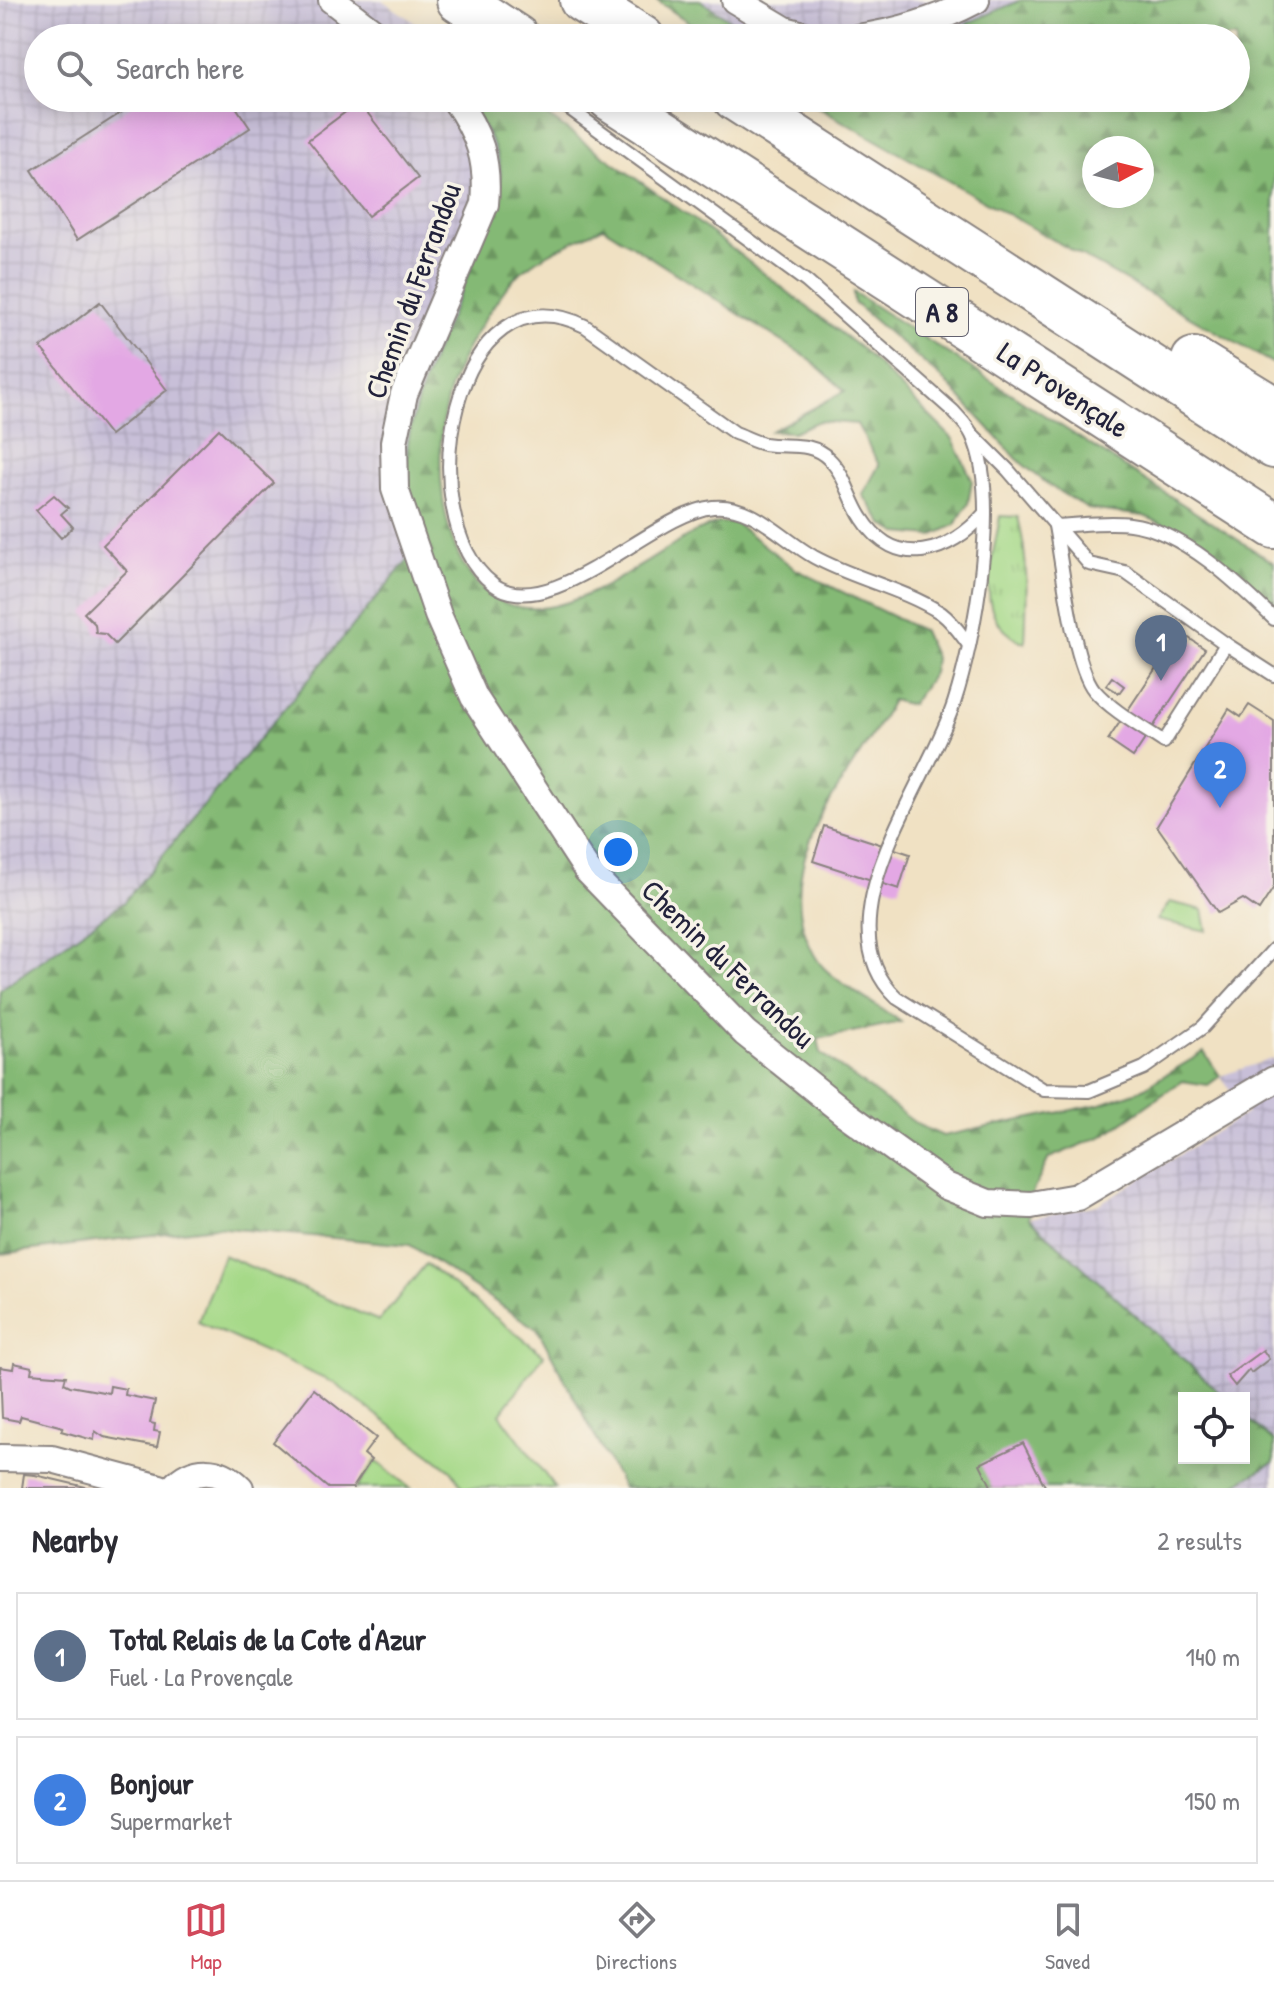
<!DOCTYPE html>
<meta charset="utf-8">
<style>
body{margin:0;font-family:"Patrick Hand",sans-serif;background:#f2f2f3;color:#2b2b33}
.controls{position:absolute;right:24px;bottom:24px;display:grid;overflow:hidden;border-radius:0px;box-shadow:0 4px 20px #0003}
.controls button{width:72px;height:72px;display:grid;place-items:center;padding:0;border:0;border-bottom:2px solid #e1e1e2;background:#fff;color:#2b2b33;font:40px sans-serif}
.compass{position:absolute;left:1082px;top:136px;width:72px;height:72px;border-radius:50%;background:#fff;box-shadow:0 4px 20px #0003;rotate:83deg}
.you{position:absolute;left:618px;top:852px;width:28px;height:28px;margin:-20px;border:6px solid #fff;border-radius:50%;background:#1a73e8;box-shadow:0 0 0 12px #1a73e833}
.badge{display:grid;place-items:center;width:52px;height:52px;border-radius:50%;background:#d1495b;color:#fff;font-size:26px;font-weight:700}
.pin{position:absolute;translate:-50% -66px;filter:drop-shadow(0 2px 4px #0008)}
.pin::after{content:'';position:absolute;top:42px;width:28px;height:24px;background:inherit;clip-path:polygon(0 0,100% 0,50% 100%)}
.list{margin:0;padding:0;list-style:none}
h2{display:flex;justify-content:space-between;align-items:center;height:104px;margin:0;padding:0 32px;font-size:34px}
h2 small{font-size:26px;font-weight:400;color:#7c7c81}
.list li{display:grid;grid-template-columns:52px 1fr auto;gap:24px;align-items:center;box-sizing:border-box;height:128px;margin:0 16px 16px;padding:0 16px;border:2px solid #e1e1e2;border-radius:0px}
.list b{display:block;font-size:30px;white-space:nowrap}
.list p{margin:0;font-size:26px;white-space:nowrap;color:#7c7c81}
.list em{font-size:26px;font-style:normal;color:#7c7c81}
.icon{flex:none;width:44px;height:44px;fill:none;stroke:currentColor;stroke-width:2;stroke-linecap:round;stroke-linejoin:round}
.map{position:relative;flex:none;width:1274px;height:1488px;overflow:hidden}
.search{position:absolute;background:#fff;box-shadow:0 4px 20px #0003;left:24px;right:24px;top:24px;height:88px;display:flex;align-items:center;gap:20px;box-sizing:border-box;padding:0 28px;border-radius:44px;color:#7c7c81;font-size:30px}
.sheet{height:392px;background:#fff}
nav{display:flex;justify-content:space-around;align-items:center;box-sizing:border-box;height:112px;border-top:2px solid #e1e1e2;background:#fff;font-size:22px;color:#7c7c81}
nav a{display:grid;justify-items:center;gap:4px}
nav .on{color:#d1495b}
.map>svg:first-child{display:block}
.industrial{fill:url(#industrial-grid)}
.grass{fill:url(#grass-tufts);stroke:#647e62;stroke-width:2}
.forest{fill:url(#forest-firs);stroke:#536e58;stroke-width:2;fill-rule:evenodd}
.green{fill:#a6d988;stroke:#647e62;stroke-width:2}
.building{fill:#e3a8e4}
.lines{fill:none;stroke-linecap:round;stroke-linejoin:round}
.lane-casing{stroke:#89827f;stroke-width:16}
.street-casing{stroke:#89827f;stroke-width:30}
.highway-casing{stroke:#89827f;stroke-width:48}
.lane{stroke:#fff;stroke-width:12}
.street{stroke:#fff;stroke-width:26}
.highway{stroke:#fff;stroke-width:44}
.labels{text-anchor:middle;stroke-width:7;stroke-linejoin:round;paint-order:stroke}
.shield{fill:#f7f3e8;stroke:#62616f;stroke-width:2}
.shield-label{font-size:28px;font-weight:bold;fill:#22223b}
.street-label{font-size:30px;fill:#22223b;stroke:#f7f3e8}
</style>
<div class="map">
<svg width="1274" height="1488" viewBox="0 0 1274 1488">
<defs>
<pattern id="industrial-grid" width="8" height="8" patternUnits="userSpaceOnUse" patternTransform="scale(2)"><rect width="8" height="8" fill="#c8bfd8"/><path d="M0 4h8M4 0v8" fill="none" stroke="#aca4ba"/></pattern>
<pattern id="grass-tufts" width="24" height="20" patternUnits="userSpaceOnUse" patternTransform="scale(2)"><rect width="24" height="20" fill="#a6d988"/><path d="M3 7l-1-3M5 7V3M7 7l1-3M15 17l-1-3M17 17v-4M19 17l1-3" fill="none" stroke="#8fba76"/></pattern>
<pattern id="forest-firs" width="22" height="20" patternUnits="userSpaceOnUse" patternTransform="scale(2)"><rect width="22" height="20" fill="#84b974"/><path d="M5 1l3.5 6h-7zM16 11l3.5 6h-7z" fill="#6c9660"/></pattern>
</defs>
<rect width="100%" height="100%" fill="#f7f3e8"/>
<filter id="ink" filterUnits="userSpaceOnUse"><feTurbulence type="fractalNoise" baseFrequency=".0125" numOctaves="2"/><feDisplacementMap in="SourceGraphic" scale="16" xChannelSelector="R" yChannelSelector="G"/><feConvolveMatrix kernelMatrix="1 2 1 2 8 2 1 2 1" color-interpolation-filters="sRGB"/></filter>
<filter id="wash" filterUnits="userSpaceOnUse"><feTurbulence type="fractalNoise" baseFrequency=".006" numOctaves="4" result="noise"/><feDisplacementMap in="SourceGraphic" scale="32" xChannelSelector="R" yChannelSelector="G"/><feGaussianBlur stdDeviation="1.8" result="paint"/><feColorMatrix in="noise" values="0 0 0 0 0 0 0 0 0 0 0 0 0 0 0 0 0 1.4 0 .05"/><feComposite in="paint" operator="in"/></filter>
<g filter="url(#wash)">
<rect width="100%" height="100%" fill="#f0e1c3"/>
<g class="industrial">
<path d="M0 0H382L437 38H38V98H463L488 131 500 163 499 188 469 280 420 396 408 441 405 483 421 544 124 902 0 990Z"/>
<path d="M700 0H1021L934 38H757Z"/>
<path d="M1274 1058V1442L1244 1415V1398H1226L1029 1218 1097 1205 1247 1113 1220 1076Z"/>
<path d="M1274 1462V1488H1229Z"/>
</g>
<path class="grass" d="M1000 516 1018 517C1029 560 1027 599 1025 643 969 619 993 564 1000 516Z"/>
<g class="forest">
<path d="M656 0H700L757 38H712Z"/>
<path d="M1021 0H1274V364L801 98H1236V38H934ZM1142 148V196H1094V148Z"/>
<path d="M463 98H522L696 221 864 351 953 439 972 480 968 504 955 525 932 536 898 533 884 525 863 495 879 465 857 424 819 421 793 432 771 431 845 391 808 358 603 227C571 244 527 258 506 288 482 321 457 359 447 400 430 467 441 615 540 608 591 604 653 556 697 531L718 523H735L795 569 923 631 935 658 933 673 911 705 892 700C856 773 777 845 805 933 809 945 815 960 826 970 848 990 877 1005 901 1022L818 1039 821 1053 918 1125 943 1136 1101 1104 1138 1091 1204 1052 1220 1076 1208 1085 1182 1081 1103 1136 1049 1158 1033 1191 1029 1218 1226 1398H1184V1458H1244V1415L1274 1442V1462L1229 1488H623L538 1330 410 1245 214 1227 0 1254V990L124 902 421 544C412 509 403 479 408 443 418 375 464 293 487 225 494 205 504 182 499 161 492 136 478 118 463 98Z"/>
<path d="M853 292 1274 563V608L1232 565 1184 533 1144 516 1088 509 1050 486 1020 462 944 380 854 303Z"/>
</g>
<g class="green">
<path d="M1170 902 1203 910 1207 931 1157 920Z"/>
<path d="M223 1255 379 1321 426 1264 544 1355 500 1414 555 1488H464L451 1470 334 1383 198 1322Z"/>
<path d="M376 1461 410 1488H356Z"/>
</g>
<g id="blocks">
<g class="building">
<path d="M144 98H230L250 128 77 240 32 170Z"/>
<path d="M359 102 418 178 368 216 308 140Z"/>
<path d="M100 302 167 390 110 435 41 348Z"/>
<path d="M219 429 274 483 115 644 105 634 96 633 95 624 84 613 127 571 103 545Z"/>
<path d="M54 495 68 508 61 514 73 527 61 538 36 510Z"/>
<path d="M1180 632 1205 649 1133 757 1108 740Z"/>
<path d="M1112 677 1124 686 1119 693 1106 685Z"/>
<path d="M1249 705 1274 721V887L1259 910 1243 899 1218 913 1157 826 1229 709 1241 717Z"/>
<path d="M824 826 910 854 899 889 813 861Z"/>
<path d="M1263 1350 1269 1359 1251 1373 1249 1370 1235 1386 1227 1376Z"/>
<path d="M14 1363 32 1367 31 1373 66 1376 64 1383 70 1386 109 1393 110 1386 126 1389 125 1395 155 1401 150 1423 155 1424 154 1431 160 1432 157 1447 104 1437 95 1431 94 1440 86 1438 61 1431 63 1427 21 1416 19 1421 2 1418 0 1367 13 1369Z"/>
<path d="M314 1389 376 1438 364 1454 371 1460 353 1488H328L273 1442Z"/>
<path d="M1023 1443 1046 1488H992L980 1464Z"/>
<path d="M24 1474 35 1475 90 1488H22Z"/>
</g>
</g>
</g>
<g filter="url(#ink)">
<use href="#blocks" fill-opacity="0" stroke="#89827f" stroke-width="2"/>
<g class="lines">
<defs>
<g id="lane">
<path d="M555 98 807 282 953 411C959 418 968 426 972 435 1001 496 975 639 954 703 928 783 817 923 897 998L1044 1090 1089 1091 1144 1068 1203 1027 1274 949"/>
<path d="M973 435 1008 470 1089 564 1125 572 1226 644"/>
<path d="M1274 619C1238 584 1182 530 1130 524 1106 521 1080 525 1055 526 1062 563 1073 664 1094 690 1112 711 1142 727 1164 742L1226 644 1274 675"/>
<path d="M969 645C960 633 953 622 941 613 902 588 854 579 814 557 782 539 752 503 713 507 653 513 550 627 493 584 407 517 453 261 585 326L735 433C744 436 754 442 764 444 787 448 810 440 829 459 845 474 850 500 862 518 896 572 950 553 985 513"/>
</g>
<g id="street">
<path d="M332 0 381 38"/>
<path d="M735 0 785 30 815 38"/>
<path d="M857 38C900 32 938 20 976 0"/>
<path d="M454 98C479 132 489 161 485 204L404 394 394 442 395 489 438 615 474 697 587 870 745 1033 846 1114 946 1186 988 1203 1031 1205 1077 1197 1274 1080"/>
<path d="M0 1458 52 1459 160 1488"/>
<path d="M173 1488C193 1466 220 1467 240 1488"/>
</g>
<g id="highway">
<path d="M459 0 517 38"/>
<path d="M582 0 642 38"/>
<path d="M610 98 1274 526"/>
<path d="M735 98 1274 446"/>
<path d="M1194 360 1274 409"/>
</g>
</defs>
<use href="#lane" class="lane-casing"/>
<use href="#street" class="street-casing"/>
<use href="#highway" class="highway-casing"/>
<use href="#lane" class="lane"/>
<use href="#street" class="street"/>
<use href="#highway" class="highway"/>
</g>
</g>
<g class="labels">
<rect class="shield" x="916" y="288" width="52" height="48" rx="6"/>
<g class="shield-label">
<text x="942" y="322">A 8</text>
</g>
<g class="street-label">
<text transform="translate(413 291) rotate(-70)" y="10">Chemin du Ferrandou</text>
<text transform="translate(1063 390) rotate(33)" y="10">La Provençale</text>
<text transform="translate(728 964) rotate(44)" y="10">Chemin du Ferrandou</text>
</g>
</g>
</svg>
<div class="controls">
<button><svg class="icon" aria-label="locate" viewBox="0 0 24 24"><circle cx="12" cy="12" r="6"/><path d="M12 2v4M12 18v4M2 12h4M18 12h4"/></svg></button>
</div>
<svg class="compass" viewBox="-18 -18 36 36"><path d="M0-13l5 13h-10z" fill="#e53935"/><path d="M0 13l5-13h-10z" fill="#7c7c81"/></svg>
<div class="you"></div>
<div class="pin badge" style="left:1161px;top:681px;background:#5c6f8a">1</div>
<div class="pin badge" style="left:1220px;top:808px;background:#3f7fe0">2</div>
<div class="search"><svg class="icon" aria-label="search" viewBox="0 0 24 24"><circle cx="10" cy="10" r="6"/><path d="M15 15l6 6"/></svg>Search here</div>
</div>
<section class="sheet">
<h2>Nearby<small>2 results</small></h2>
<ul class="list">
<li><span class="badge" style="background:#5c6f8a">1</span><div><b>Total Relais de la Cote d'Azur</b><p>Fuel · La Provençale</p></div><em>140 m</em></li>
<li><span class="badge" style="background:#3f7fe0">2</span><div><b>Bonjour</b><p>Supermarket</p></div><em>150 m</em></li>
</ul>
</section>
<nav>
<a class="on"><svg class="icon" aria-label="map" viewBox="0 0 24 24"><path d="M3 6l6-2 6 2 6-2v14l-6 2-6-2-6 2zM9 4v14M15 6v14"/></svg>Map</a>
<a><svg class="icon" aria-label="directions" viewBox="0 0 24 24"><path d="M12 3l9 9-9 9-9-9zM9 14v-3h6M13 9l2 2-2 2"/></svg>Directions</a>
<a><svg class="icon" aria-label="saved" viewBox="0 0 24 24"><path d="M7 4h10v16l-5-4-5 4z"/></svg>Saved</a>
</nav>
